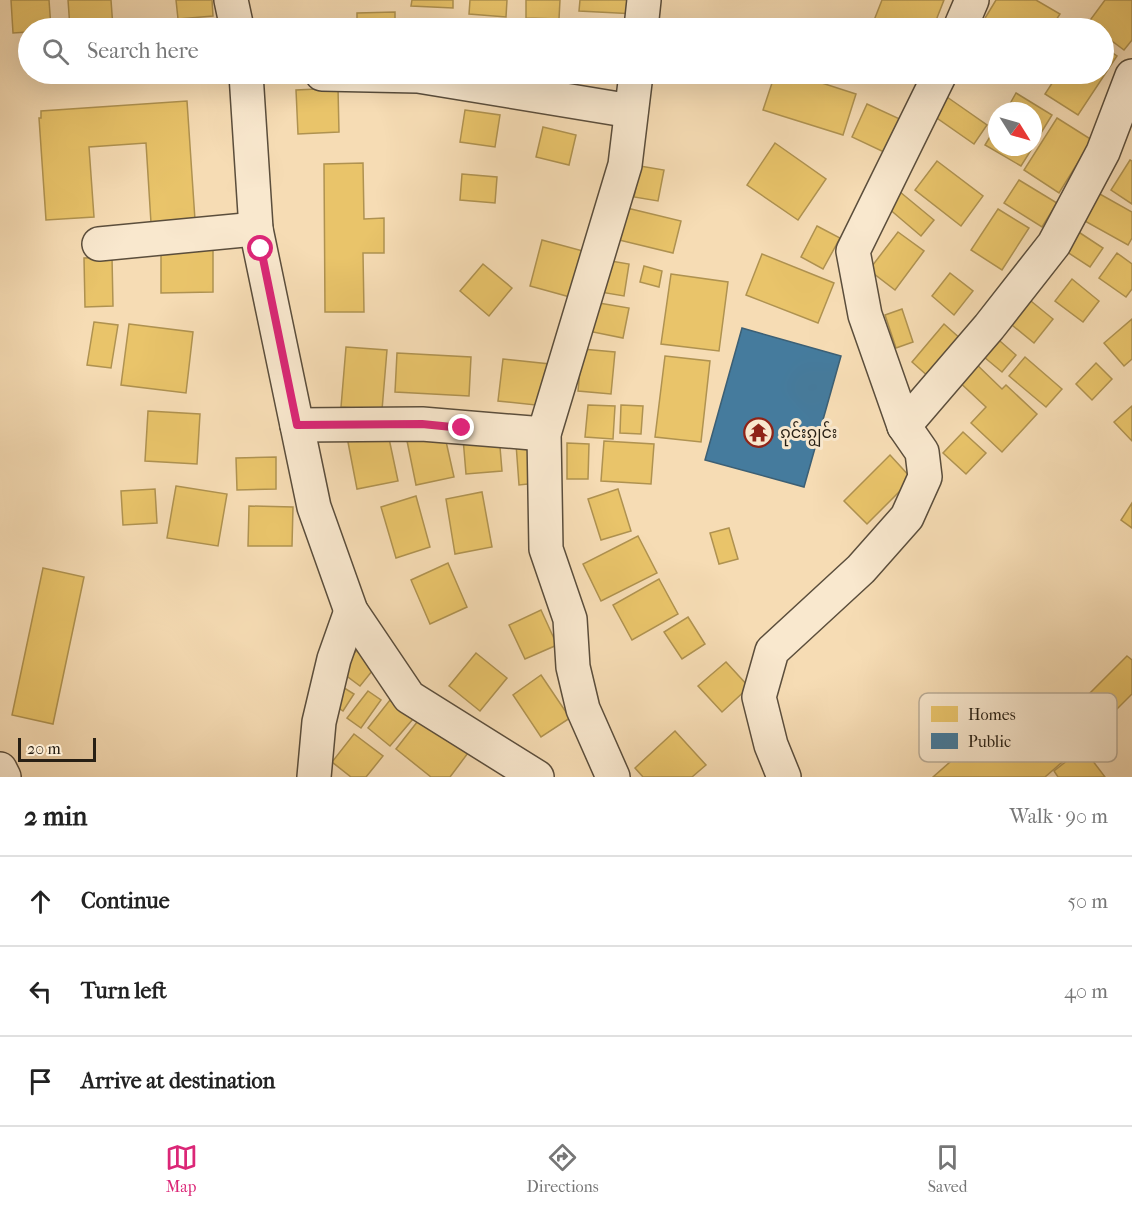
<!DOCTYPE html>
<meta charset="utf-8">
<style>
body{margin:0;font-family:"IM FELL French Canon","Noto Sans Myanmar",serif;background:#f2f2f2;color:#222}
.compass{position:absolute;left:988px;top:102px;width:54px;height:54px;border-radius:50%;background:#fff;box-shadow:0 6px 24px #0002;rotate:127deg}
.scale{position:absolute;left:18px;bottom:15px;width:78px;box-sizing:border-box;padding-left:6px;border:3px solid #271f14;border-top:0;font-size:16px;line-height:21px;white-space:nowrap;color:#271f14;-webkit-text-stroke:4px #f9e8ce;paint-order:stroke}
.stop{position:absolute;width:18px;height:18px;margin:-14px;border:4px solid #db2777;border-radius:50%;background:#fff}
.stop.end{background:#db2777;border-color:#fff;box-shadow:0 2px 6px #0008}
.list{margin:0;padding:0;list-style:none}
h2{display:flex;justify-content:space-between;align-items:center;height:78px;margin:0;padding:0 24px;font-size:26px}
h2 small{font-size:20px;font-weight:400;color:#767676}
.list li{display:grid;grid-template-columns:39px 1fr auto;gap:18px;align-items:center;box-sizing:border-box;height:90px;padding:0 24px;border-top:2px solid #e0e0e0}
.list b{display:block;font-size:22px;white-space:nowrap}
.list em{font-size:20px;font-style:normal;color:#767676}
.icon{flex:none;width:33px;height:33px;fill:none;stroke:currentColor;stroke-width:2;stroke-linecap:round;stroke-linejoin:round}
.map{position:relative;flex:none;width:1132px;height:777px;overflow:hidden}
.search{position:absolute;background:#fff;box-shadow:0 6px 24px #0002;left:18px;right:18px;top:18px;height:66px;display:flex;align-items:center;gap:15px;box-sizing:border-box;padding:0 21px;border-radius:33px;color:#767676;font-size:22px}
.sheet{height:348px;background:#fff}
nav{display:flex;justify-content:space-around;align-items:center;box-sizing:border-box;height:84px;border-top:2px solid #e0e0e0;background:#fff;font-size:16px;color:#767676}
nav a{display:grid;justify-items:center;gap:3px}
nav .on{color:#db2777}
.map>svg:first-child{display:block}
.homes{fill:#e9c46a;stroke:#af9250;stroke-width:1.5}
.public{fill:#457b9d;stroke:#3c5f74;stroke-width:1.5}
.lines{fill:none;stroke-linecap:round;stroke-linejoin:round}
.minor-casing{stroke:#5b4e3c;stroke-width:36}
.minor{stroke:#f9e8ce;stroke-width:33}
.route{stroke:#db2777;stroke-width:8}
.labels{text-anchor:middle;stroke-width:6;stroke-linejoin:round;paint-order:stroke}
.poi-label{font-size:16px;fill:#271f14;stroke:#f9e8ce;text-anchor:start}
.key{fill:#f9e8ce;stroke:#baac96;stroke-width:1.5}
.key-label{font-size:16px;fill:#271f14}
</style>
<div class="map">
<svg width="1132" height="777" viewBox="0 0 1132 777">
<rect width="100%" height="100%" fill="#f6dcb4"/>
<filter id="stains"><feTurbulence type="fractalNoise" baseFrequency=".00333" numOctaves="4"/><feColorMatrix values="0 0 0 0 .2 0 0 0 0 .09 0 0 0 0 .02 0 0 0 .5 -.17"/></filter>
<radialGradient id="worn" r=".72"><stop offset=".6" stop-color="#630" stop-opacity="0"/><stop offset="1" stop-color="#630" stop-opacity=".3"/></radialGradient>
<g class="homes">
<path d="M11 0H49L51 28H28V32L13 33Z"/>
<path d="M68 0H111L113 28H70Z"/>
<path d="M176 0H212L213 16 178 19Z"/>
<path d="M412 0H453V8L411 6Z"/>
<path d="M470 0H507L506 17 469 14Z"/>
<path d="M526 0H560L559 19 526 18Z"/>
<path d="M580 0H637L636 14 579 11Z"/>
<path d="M882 0H944L933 28H871Z"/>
<path d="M996 0H1036L1060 14 1051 28H979Z"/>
<path d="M1105 0H1132V40L1124 50 1104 35V28H1095L1088 23Z"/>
<path d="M395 12V28H357V13Z"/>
<path d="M417 20 448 22V28H416Z"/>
<path d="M1104 47 1117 56 1078 115 1045 94 1058 74H1104Z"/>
<path d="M775 74H794L856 94 843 135 763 110Z"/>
<path d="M1002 74H1025L1019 83Z"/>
<path d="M338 88 339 132 298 134 296 90Z"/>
<path d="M1016 93 1052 115 1033 146V111H1006Z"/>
<path d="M947 97 987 125 974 144 934 116Z"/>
<path d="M187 101 195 220 151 223 146 143 89 147 94 217 46 220 39 118H41V111Z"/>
<path d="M867 104 902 120 886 153 852 137Z"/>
<path d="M465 110 500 115 495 147 460 142Z"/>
<path d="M1057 118 1092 140 1059 193 1024 170Z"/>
<path d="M997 125V147H1033L1021 166 985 145Z"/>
<path d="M543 127 576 135 569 165 536 157Z"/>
<path d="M775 143 826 179 798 220 747 185Z"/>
<path d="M1130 160 1132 161V204L1111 190Z"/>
<path d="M937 161 983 196 961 226 915 190Z"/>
<path d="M363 163 364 219 384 218V253H363L364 312H325L324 164Z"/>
<path d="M640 166 664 170 658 201 634 197Z"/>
<path d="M462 174 497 177 495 203 460 200Z"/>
<path d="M1019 180 1057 203 1042 227 1004 203Z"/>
<path d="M894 187 934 220 921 236 881 202Z"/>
<path d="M1098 193 1132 212V238L1128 245 1083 220Z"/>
<path d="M627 208 681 221 673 253 619 240Z"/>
<path d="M998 209 1029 228 1002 270 971 250Z"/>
<path d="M817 226 840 238 823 269 801 257Z"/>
<path d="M1074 229 1103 248 1090 267 1061 248Z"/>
<path d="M898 232 924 251 895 290 869 270Z"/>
<path d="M542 240 583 251 570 297 530 286Z"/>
<path d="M213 246V292L161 293V247Z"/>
<path d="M1117 253 1132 264V289L1126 297 1099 278Z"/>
<path d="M762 254 834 283 818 323 746 295Z"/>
<path d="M112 257 113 306 85 307 84 258Z"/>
<path d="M605 260 629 264 624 296 600 292Z"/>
<path d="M483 264 512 288 489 316 460 291Z"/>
<path d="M644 266 662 271 659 287 640 282Z"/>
<path d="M950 273 973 291 954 315 932 296Z"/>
<path d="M671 274 728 282 719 351 661 344Z"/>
<path d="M1072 279 1099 301 1083 322 1055 301Z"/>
<path d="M1026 297 1053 319 1034 343 1007 321Z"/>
<path d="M593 302 629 308 623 338 588 331Z"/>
<path d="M902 309 913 342 896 348 885 315Z"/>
<path d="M1132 319V359L1124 366 1104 343Z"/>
<path d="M94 322 118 325 111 368 87 365Z"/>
<path d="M129 324 193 332 186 393 121 385Z"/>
<path d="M944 324 962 340 930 378 912 362Z"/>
<path d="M993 335 1016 355 1002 372 978 352Z"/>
<path d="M346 347 387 350 382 410 341 407Z"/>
<path d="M582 349 615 352 611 394 578 391Z"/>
<path d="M397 353 471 357 469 396 395 392Z"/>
<path d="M665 356 710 361 701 442 655 437Z"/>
<path d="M1025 357 1062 389 1046 407 1009 376Z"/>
<path d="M503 359 550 364 545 406 498 401Z"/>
<path d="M972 360 1002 389 1006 385 1037 414 1002 452 971 423 986 407 955 378Z"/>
<path d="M1096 363 1112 379 1092 400 1076 384Z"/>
<path d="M588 405 615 406 613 439 585 437Z"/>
<path d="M621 405 643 406 641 434 620 433Z"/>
<path d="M1132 406V441L1114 422Z"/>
<path d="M148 411 200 414 197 464 145 461Z"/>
<path d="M443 428 454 477 416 485 406 436Z"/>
<path d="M387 429 398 481 357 489 347 437Z"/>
<path d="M963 432 986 453 966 474 943 453Z"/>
<path d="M499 435 502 471 466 474 463 438Z"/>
<path d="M604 441 654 444 651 484 601 481Z"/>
<path d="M534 442 537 483 519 485 516 444Z"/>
<path d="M567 443 589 444 588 479H567Z"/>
<path d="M890 455 912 479 867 524 844 501Z"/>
<path d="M276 457V489L237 490 236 458Z"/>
<path d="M176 486 227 494 218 546 167 538Z"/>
<path d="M155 489 157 523 123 525 121 491Z"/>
<path d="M618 489 631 531 601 540 588 499Z"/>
<path d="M482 492 492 547 455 554 446 499Z"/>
<path d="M416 496 430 547 396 558 381 507Z"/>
<path d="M1132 503V528L1121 520Z"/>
<path d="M249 506 293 507 292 546H248Z"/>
<path d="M729 528 738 559 719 564 710 533Z"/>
<path d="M638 536 657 573 601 601 583 564Z"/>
<path d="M448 563 467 607 430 624 411 580Z"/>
<path d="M43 568 84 577 53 724 12 715Z"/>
<path d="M659 579 678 614 632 640 613 605Z"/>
<path d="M541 610 557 645 525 659 509 625Z"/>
<path d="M688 617 705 644 682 659 664 632Z"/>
<path d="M357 650 377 665 360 686 340 671Z"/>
<path d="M476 653 507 678 480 711 449 686Z"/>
<path d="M1127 656 1132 660V694L1111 715 1089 694Z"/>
<path d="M726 662 749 687 722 712 698 686Z"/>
<path d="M541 675 570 718 541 737 513 695Z"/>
<path d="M341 686 354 694 343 711 331 703Z"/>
<path d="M368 691 381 700 361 728 347 718Z"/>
<path d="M1026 695 1075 751 1045 777H933Z"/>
<path d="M390 700 413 719 390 746 368 728Z"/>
<path d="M421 717 468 753 450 777H431L396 749Z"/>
<path d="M675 731 706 765 692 777H643L635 768Z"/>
<path d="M354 734 383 756 366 777H351L332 762Z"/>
<path d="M1083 748 1105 777H1058L1054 771Z"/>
</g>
<path class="public" d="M742 328 841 356 804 487 705 460Z"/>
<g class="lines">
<defs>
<g id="minor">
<path d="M231 0 237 28"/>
<path d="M641 28 644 0"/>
<path d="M960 28 972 0"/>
<path d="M246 74 256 229 314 507 351 611 409 697 537 777"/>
<path d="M322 74 418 76 631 111"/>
<path d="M99 244 256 229"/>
<path d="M297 425 422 424 544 434"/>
<path d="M904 426 989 327 1054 244 1103 152 1132 76"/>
<path d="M0 769 4 777"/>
<path d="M314 777 319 722 334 659 351 611"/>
<path d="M613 777 583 709 573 667 570 619 546 549 544 434 625 165 636 74"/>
<path d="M784 777 771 745 759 697 772 651 861 569 907 517 925 477 922 452 904 426 865 315 853 251 940 74"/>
</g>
</defs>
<use href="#minor" class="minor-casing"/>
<use href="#minor" class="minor"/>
</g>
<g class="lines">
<path class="route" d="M261 249 297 425 422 424 462 428"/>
</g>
<defs>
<symbol id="temple-ring" viewBox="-11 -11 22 22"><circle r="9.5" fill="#f9e8ce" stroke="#8f2418" stroke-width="1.5"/><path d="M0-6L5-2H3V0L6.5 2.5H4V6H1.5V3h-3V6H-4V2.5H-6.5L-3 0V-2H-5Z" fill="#8f2418"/></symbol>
</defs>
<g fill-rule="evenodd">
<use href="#temple-ring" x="742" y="416" width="33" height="33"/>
</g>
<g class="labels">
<g class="poi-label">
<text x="780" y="438">ၵုင်းၵျွင်း</text>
</g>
</g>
<rect x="919" y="693" width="198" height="69" rx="9" class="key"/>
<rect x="931" y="706" width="27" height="16" fill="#e9c46a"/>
<rect x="931" y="733" width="27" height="16" fill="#457b9d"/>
<g class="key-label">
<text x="968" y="720">Homes</text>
<text x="968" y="747">Public</text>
</g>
<rect width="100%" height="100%" filter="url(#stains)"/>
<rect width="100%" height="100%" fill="url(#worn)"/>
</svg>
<svg class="compass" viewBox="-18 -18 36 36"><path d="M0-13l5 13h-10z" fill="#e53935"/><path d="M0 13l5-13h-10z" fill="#767676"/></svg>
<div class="scale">20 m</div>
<div class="stop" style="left:261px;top:249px"></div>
<div class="stop end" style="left:462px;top:428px"></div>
<div class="search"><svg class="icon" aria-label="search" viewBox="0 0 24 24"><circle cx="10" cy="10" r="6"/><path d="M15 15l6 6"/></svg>Search here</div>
</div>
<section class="sheet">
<h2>2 min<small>Walk · 90 m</small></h2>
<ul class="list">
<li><svg class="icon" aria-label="ahead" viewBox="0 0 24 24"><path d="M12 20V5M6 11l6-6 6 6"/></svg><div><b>Continue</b></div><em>50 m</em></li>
<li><svg class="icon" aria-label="left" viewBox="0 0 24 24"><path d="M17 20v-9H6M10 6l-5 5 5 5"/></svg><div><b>Turn left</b></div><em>40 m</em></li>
<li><svg class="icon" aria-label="arrive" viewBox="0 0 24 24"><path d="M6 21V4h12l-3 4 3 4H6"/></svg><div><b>Arrive at destination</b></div></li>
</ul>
</section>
<nav>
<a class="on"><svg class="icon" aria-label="map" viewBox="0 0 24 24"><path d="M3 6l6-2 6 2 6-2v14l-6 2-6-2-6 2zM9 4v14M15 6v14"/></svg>Map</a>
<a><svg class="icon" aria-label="directions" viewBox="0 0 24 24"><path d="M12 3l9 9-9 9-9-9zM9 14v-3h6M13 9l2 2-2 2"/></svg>Directions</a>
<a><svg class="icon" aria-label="saved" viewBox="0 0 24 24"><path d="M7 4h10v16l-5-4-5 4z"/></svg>Saved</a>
</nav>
